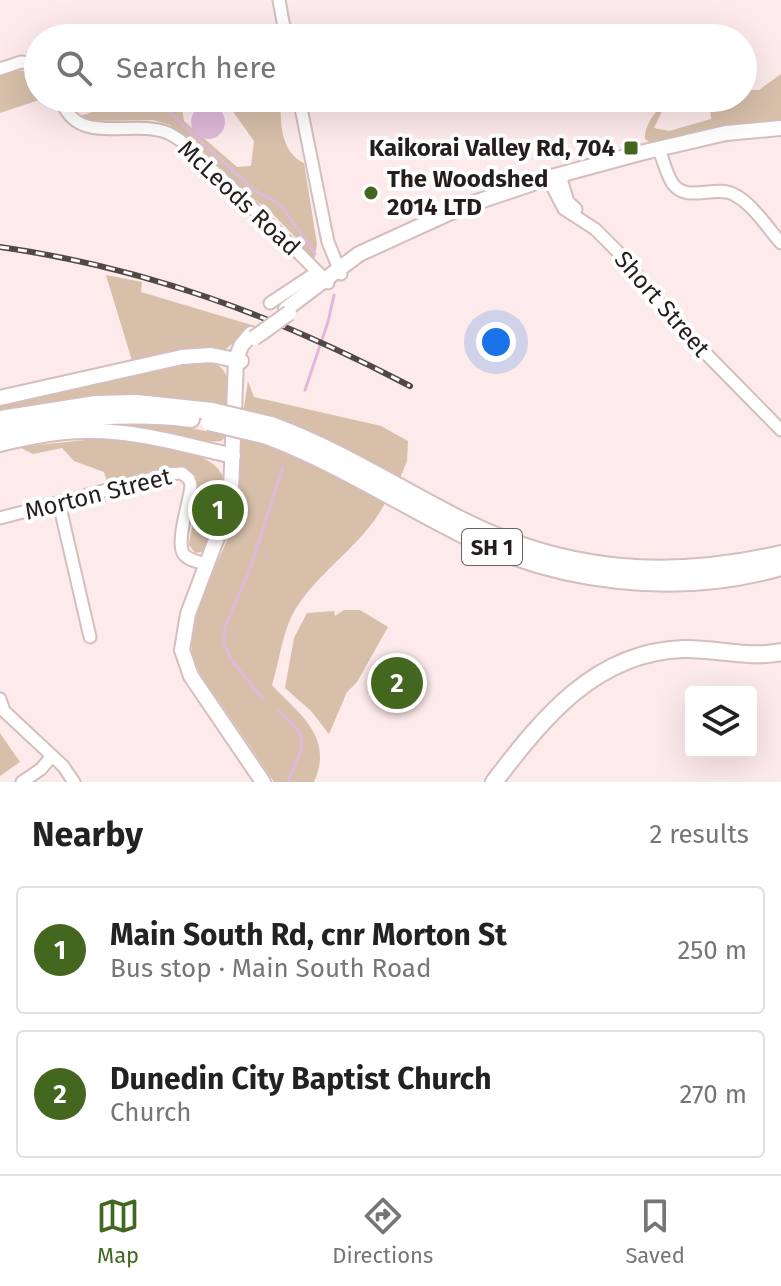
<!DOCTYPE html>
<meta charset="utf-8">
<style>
body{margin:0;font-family:"Fira Sans",sans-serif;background:#f2f2f2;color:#222}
.controls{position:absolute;right:24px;bottom:24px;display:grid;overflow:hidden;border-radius:8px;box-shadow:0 8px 32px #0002}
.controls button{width:72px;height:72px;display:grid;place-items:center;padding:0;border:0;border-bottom:2px solid #e0e0e0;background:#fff;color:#222;font:40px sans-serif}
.you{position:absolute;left:496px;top:342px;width:28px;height:28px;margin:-20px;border:6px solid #fff;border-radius:50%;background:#1a73e8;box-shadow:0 0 0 12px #1a73e833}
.badge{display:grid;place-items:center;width:52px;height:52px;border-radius:50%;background:#43671f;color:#fff;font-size:26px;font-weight:700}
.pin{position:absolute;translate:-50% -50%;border:4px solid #fff;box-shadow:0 2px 8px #0006}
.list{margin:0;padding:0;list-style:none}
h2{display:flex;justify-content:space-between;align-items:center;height:104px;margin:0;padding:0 32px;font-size:34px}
h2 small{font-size:26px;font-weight:400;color:#767676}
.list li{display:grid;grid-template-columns:52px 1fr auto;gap:24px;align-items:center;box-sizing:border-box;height:128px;margin:0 16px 16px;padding:0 16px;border:2px solid #e0e0e0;border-radius:8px}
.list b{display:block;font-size:30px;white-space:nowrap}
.list p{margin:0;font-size:26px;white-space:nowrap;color:#767676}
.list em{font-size:26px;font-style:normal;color:#767676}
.icon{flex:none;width:44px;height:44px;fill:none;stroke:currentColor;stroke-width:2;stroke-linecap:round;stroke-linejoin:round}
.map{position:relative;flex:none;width:781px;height:782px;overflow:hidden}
.search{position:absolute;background:#fff;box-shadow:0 8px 32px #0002;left:24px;right:24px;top:24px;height:88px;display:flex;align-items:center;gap:20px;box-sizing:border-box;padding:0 28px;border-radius:44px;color:#767676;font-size:30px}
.sheet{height:392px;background:#fff}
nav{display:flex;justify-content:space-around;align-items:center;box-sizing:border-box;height:112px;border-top:2px solid #e0e0e0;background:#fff;font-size:22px;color:#767676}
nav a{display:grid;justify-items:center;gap:4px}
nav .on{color:#43671f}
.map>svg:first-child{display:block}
.green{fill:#d7bfaa}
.water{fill:#dfb9d9}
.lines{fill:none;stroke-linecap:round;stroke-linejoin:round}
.stream{stroke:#dfb9d9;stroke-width:3}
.minor-casing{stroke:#d4bebe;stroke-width:15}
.major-casing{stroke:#d4bebe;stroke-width:18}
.highway-casing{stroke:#d4bebe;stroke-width:20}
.minor{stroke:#fff;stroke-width:11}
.major{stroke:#fff;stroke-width:14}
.highway{stroke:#fff;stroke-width:16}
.rail-casing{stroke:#514747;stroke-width:6}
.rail{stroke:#fff;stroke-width:3;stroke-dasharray:9;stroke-linecap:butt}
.major-bridge-casing{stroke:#d4bebe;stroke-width:18;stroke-linecap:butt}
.highway-bridge-casing{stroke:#d4bebe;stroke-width:20;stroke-linecap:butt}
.major-bridge{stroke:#fff;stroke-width:14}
.highway-bridge{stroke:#fff;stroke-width:16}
.poi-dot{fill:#43671f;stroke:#fff;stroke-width:3}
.labels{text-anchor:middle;stroke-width:8;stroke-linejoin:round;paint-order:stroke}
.shield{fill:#fff;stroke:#676262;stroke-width:2}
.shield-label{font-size:22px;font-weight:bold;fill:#261e1e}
.poi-label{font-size:24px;font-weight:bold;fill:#261e1e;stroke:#fff;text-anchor:end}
.street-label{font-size:24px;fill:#261e1e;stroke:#fff}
</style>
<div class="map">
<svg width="781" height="782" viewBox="0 0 781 782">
<rect width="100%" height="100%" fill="#fdeaea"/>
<g class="green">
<path d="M13 70 38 72V98H45L0 113V76Z"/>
<path d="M781 74V123L728 125 652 144 645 139C644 125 657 109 668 99L654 128 669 131 711 119 709 98H743V90H759Z"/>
<path d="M135 98H206L182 108 184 121 237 167 251 166 254 141 234 113 229 98H281C280 121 280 152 304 163L317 244 314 261 299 246 298 240 269 210 248 195 170 125 153 120 88 121 80 116Z"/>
<path d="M106 275 142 282 141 292 255 326 223 351 133 364Z"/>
<path d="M208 360C232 368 229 388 230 410L175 398 120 396 0 414V404L152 368Z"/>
<path d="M248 381 254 397 381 426 408 441 407 461 400 478 323 439 243 413Z"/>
<path d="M136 421 166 424 228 435 221 441 205 442 140 432 66 425Z"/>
<path d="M241 437 314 463 385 503C364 544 321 569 296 608 282 631 280 660 272 685 300 715 334 737 314 782H274C257 757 240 732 223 707 213 692 200 677 194 660 179 615 226 559 235 516 240 491 241 463 241 437Z"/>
<path d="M95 439C123 440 211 446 222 475 226 487 218 500 215 511 211 525 210 539 202 552L195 553 189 545C191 526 200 502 197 483 193 451 127 478 108 484L104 472 74 461 62 448 33 454 19 447Z"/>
<path d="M344 610H360L388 627 357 682 347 692 329 734 311 711 285 688 294 638 307 613 334 611 335 616Z"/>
<path d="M0 733 20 762 0 776Z"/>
</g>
<circle class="water" cx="208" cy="122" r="17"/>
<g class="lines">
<g class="stream">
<path d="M156 100 254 190 281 205 315 254"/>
<path d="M305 390 328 322 334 295"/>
<path d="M263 699 230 658 224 642 225 626 249 572 283 467"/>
<path d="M278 710C311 740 305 740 289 778L290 782"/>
</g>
<defs>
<g id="minor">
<path d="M279 0 286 38"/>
<path d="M0 69 21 62 38 64"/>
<path d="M61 98C75 148 132 118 168 133 187 142 203 162 219 176 256 211 293 246 328 283"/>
<path d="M299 98 328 242 341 274"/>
<path d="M658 149C664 160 666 174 673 184 687 203 715 185 733 194 752 203 767 227 781 243"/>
<path d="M560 175 568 202 576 209"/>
<path d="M548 178 564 209 595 229 620 254 673 320 781 430"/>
<path d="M270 303 317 272"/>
<path d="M59 503 90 637"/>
<path d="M0 518 168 474 182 473 189 479 191 485C190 501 176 539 183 553 188 561 199 562 207 564"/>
<path d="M0 699 4 711 63 766 74 782"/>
<path d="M22 782 41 769 52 756"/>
</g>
<g id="major">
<path d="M286 309 359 254 462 207 548 178 640 153 726 133 781 128"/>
<path d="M251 334 241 346 236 359 231 491 222 524 188 614 182 650 191 676 263 782"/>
<path d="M0 398 182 357 211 355 241 361"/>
<path d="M0 444C28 437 57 431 86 431 136 430 185 445 233 456"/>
</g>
<g id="highway">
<path d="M0 419 96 404 136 403 212 411"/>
<path d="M271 425C340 450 397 488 461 520 565 573 670 580 781 554"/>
<path d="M0 431C64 418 126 411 191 419"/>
<path d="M267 436C336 462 396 501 462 534 558 583 678 597 781 567"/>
<path d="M494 782C543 718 595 652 683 649 716 648 748 659 781 652"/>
</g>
</defs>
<use href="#minor" class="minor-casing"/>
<use href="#major" class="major-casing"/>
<use href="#highway" class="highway-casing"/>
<use href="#minor" class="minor"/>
<use href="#major" class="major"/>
<use href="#highway" class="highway"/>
<defs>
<path id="rail" d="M0 247C148 268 278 317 410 386"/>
</defs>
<use href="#rail" class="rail-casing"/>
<use href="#rail" class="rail"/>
<defs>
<path id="major-bridge" d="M254 338 289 313"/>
<g id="highway-bridge">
<path d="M212 411 271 425"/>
<path d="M209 422 267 436"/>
</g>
</defs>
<use href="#major-bridge" class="major-bridge-casing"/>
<use href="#highway-bridge" class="highway-bridge-casing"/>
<use href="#major-bridge" class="major-bridge"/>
<use href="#highway-bridge" class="highway-bridge"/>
</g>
<g class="poi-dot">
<rect x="623" y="140" width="16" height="16" rx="4"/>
<circle cx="371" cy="193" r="8"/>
</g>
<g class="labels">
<rect class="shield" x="462" y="529" width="60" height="36" rx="6"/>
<g class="shield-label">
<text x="492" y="555">SH 1</text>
</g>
<g class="poi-label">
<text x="615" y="156">Kaikorai Valley Rd, 704</text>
<text x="387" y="187" text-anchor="start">The Woodshed<tspan x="387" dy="28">2014 LTD</tspan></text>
</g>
<g class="street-label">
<text transform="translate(239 198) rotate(43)" y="8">McLeods Road</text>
<text transform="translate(662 304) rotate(49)" y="8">Short Street</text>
<text transform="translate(98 494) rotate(-14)" y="8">Morton Street</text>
</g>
</g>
</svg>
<div class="controls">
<button><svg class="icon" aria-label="layers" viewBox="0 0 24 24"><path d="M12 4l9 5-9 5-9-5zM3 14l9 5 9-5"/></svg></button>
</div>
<div class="you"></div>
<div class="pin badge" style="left:218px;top:510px">1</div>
<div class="pin badge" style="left:397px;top:683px">2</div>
<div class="search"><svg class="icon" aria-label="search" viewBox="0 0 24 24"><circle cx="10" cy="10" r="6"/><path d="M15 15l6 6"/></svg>Search here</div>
</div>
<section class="sheet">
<h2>Nearby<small>2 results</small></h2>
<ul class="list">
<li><span class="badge">1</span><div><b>Main South Rd, cnr Morton St</b><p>Bus stop · Main South Road</p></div><em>250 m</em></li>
<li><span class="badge">2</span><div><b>Dunedin City Baptist Church</b><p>Church</p></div><em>270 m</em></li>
</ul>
</section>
<nav>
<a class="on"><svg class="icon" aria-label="map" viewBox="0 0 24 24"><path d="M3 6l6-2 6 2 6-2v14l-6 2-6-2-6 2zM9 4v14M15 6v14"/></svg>Map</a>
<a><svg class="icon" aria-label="directions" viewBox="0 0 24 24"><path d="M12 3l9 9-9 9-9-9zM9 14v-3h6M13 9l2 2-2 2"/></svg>Directions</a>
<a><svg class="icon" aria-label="saved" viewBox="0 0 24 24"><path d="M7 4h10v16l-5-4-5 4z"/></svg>Saved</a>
</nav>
